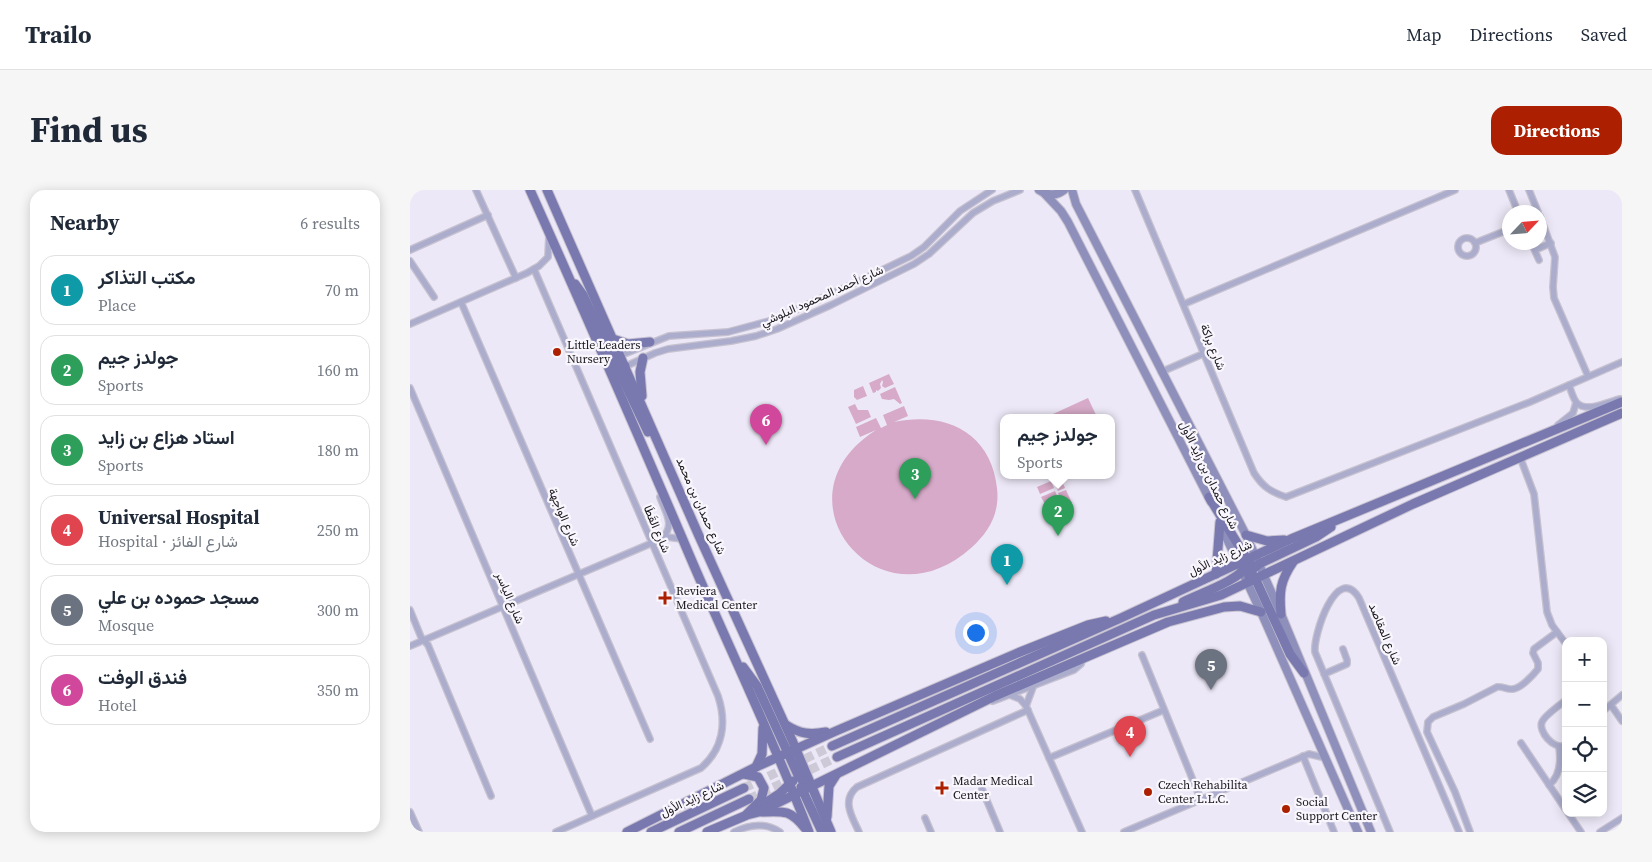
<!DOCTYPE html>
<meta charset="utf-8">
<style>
body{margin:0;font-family:"Source Serif 4",Vazirmatn,serif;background:#f6f6f7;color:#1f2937}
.controls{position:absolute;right:15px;bottom:15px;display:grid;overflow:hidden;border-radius:10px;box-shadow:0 2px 12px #0003}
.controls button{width:45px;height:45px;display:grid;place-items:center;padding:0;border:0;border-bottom:1px solid #e0e1e3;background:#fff;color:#1f2937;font:25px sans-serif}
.compass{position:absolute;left:1092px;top:15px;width:45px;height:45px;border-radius:50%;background:#fff;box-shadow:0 2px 12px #0003;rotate:64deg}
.you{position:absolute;left:565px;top:442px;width:18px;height:18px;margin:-12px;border:4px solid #fff;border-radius:50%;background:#1a73e8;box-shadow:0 0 0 8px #1a73e833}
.badge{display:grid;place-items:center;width:32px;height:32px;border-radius:50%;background:#ad1f01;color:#fff;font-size:16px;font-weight:700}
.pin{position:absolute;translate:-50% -41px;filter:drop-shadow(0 1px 2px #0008)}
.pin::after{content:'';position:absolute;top:26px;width:18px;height:15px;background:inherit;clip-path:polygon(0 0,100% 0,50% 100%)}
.popup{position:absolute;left:590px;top:224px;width:115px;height:65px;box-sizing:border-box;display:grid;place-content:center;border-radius:10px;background:#fff;filter:drop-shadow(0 1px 4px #0005);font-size:16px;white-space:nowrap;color:#747a83}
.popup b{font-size:19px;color:#1f2937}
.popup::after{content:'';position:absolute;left:50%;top:100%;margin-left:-10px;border:10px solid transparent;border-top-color:#fff}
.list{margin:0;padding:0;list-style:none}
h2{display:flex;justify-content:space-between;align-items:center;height:65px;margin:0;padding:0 20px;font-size:21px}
h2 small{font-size:16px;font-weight:400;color:#747a83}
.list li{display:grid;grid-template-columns:32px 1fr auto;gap:15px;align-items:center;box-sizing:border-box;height:70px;margin:0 10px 10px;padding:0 10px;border:1px solid #e0e1e3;border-radius:15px}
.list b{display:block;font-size:19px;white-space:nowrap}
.list p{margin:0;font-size:16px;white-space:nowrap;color:#747a83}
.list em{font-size:16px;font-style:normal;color:#747a83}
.icon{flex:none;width:28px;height:28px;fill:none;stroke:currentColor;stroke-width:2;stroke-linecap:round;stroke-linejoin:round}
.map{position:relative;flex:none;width:1212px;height:642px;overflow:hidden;border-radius:15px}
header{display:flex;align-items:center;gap:30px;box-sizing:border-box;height:70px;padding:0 25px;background:#fff;border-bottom:1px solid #e0e1e3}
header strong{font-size:24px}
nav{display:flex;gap:28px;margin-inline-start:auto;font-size:18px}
.intro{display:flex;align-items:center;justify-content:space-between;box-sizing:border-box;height:120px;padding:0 30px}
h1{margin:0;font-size:35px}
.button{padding:12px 22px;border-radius:15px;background:#ad1f01;color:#fff;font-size:18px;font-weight:700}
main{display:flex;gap:30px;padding:0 30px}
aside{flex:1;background:#fff;border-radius:15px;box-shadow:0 2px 12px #0003}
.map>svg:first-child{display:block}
.green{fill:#d6aac8}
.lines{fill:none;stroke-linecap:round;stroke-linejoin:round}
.primary-tunnel{stroke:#cdc9d6;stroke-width:9;stroke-dasharray:9 4.5;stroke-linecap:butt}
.street-casing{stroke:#c7c2d0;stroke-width:8}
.secondary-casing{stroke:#c7c2d0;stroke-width:10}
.primary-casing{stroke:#c7c2d0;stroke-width:11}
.street{stroke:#acadcc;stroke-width:5.5}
.secondary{stroke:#8e8fbb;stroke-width:8}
.primary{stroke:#7979af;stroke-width:9}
.poi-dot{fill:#ad1f01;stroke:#f9f7fd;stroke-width:2}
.labels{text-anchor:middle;stroke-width:4.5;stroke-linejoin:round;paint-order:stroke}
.street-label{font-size:12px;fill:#19171c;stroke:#f9f7fd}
.poi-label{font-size:12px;fill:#19171c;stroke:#f9f7fd;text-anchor:start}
</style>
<header>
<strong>Trailo</strong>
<nav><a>Map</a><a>Directions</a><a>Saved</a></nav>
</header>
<div class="intro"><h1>Find us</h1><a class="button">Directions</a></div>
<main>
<aside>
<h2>Nearby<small>6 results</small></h2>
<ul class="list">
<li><span class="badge" style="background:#0f9aa8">1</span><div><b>مكتب التذاكر</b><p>Place</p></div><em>70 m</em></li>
<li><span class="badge" style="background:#2e9e5b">2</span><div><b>جولدز جيم</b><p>Sports</p></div><em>160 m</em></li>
<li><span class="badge" style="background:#2e9e5b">3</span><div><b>استاد هزاع بن زايد</b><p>Sports</p></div><em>180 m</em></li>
<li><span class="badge" style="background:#e0444e">4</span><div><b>Universal Hospital</b><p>Hospital · شارع الفائز</p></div><em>250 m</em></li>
<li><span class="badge" style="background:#6b7280">5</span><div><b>مسجد حموده بن علي</b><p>Mosque</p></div><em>300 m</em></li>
<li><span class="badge" style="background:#d1479c">6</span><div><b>فندق الوفت</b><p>Hotel</p></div><em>350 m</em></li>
</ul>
</aside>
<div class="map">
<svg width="1212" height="642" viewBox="0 0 1212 642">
<rect width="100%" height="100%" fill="#ede8f7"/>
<g class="green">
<path d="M479 184 484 194 475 198 472 196 473 192 472 190 470 194 471 198 468 201 466 200V192V202L463 203 459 193Z"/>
<path d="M453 196 457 206 447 210 444 207V200Z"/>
<path d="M485 197 492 213 490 214 484 209 479 210 472 209 470 204Z"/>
<path d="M678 208 687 227H644L643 224Z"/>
<path d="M445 214 448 220H458L461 227 446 234 438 217Z"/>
<path d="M494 216 498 226 484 232C535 221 581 242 587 298 590 323 579 342 561 358 468 441 360 307 466 240L450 247 446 237 466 228 471 238 477 235 473 225Z"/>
<path d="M649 285 655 298 648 301 642 288Z"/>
<path d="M641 291 644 298 630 304 627 297Z"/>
<path d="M656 300 662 313 654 317 648 303Z"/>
<path d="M645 301 648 308 635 314 631 307Z"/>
<path d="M649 310 653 317 639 323 636 316Z"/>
</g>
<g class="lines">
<g class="primary-tunnel">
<path d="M334 598 422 556"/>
<path d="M339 609 427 567"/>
</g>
<defs>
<g id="street">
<path d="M66 0 106 88"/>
<path d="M725 0 844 283C853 297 861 302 876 307L1120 212 1212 172"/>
<path d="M1099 0 1108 22"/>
<path d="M1119 0 1128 22"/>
<path d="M1130 26 1145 67 1143 97 1144 108 1178 186"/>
<circle cx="1057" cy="57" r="9"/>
<path d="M1121 52 1129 70"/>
<path d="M1065 53 1100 39"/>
<path d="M0 60 78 25"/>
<path d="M1125 60 1141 53"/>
<path d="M0 71 24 107"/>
<path d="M124 79 308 506C317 533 313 559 291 578L146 642"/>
<path d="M51 112 240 549"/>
<path d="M774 114 1045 0"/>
<path d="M0 134 117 83 129 76 138 67 139 46"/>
<path d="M209 166 259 146 318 142 363 130 441 95 501 66 514 57 550 21 582 0"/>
<path d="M214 177 245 163 258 159 321 151 346 146 367 139 421 115 504 74 519 64 563 23 583 11 610 0"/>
<path d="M751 182 795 163"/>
<path d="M1159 195C1161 200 1163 209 1167 213 1177 223 1198 212 1210 209"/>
<path d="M0 198 182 626"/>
<path d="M1148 235 1163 223 1166 213"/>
<path d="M1110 267 1124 304 1137 422 1142 435 1156 454"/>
<path d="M250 307C255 322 266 335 252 348"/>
<path d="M0 420 11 447 18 455 81 606"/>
<path d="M0 456 242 353 257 347 272 349"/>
<path d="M732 465 791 610"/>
<path d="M914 484 937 474V470L933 459"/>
<path d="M600 505 610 509 616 516 672 642"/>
<path d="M1156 510C1150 515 1135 525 1132 532 1128 540 1143 561 1156 555"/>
<path d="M583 511 664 480 671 474 673 468"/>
<path d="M1201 515 1212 531"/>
<path d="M616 516 623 497"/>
<path d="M1193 521 1212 505"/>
<path d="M1111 553 1156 620"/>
<path d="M893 566 924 642"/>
<path d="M639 568 754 520"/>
<path d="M1139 595C1150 586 1151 570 1149 557"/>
<path d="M572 599 590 642"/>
<path d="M0 622 9 642"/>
<path d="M1158 623 1171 642"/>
<path d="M515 628 521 642"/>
<path d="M324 642C340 634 355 632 370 642"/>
<path d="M449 642C442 627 431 610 447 597L618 520"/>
<path d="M714 642 899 564 916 568"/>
<path d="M980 642 905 462C903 445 927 372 949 408L1049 642"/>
<path d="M1060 642 1045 602 1017 542 1018 532 1023 527 1054 514 1087 497C1093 496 1097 500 1103 499 1111 498 1123 485 1128 479V473L1123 463 1124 459 1147 442"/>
<path d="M1190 642 1212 628"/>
</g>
<g id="secondary">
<path d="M629 0C638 6 646 6 654 0"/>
<path d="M662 0 666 14 836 345 871 424 961 642"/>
<path d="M635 4 651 21 658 32 801 312"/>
<path d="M810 334 851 422 948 642"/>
</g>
<g id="primary">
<path d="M120 0C172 116 223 233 273 350 314 448 361 543 399 642"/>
<path d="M137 0 289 346 382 550 421 642"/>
<path d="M165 94 173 105 205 172 210 176H215"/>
<path d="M203 149 218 154 240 152"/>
<path d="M203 174 208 179 238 242"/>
<path d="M232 206 230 182 233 168"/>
<path d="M799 307 840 374"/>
<path d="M836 345 857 351 874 350"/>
<path d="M829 373 837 377 845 388 880 464 894 483"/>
<path d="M806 384 810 332"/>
<path d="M839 387 843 379 849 374 906 347 921 337"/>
<path d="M773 412C795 401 824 393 840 374"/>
<path d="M871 424C869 402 870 391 883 372"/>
<path d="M333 477 347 496 388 585 393 591 402 596"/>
<path d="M376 535C390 544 400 545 416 542"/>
<path d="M422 556 711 428 881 349 1212 212"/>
<path d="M427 567 744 425 811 405 1003 314 1212 223"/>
<path d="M346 577 352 564 353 538"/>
<path d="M334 584 348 587 354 598 351 610 337 624"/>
<path d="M391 597 412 642"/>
<path d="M352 615 369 604 383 591"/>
<path d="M352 622C375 621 380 620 395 638"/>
<path d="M417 627 419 596 426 585"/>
<path d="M217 642 346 577 426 541 610 462 678 435 696 431"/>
<path d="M241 642 334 598"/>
<path d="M269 642 339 609"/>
<path d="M297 642 337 625 349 622 585 506 758 432 814 417 830 416 851 422"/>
</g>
</defs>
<use href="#street" class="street-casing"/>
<use href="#secondary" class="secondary-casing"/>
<use href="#primary" class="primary-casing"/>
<use href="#street" class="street"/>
<use href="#secondary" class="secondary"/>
<use href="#primary" class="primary"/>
</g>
<g class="poi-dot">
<circle cx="147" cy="162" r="5"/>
<path d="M252.5 400.5h5v5h5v5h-5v5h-5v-5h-5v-5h5z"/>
<path d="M529.5 590.5h5v5h5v5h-5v5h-5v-5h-5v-5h5z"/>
<circle cx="738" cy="602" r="5"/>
<circle cx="876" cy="619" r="5"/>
</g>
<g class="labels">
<g class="street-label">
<text transform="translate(412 106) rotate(-24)" y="4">شارع أحمد المحمود البلوشي</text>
<text transform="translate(803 157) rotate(68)" y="4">شارع براكة</text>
<text transform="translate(799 285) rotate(64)" y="4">شارع حمدان بن زايد الأول</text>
<text transform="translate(291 316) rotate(66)" y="4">شارع حمدان بن محمد</text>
<text transform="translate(154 327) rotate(67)" y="4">شارع الواجهة</text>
<text transform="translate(247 339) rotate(67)" y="4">شارع القَطَا</text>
<text transform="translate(810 368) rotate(-25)" y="4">شارع زايد الأول</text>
<text transform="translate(100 408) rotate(67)" y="4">شارع الياسر</text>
<text transform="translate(975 444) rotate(67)" y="4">شارع المقاصد</text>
<text transform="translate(282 609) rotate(-25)" y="4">شارع زايد الأول</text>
</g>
<g class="poi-label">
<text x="157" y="159">Little Leaders<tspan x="157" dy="14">Nursery</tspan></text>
<text x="266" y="405">Reviera<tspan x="266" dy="14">Medical Center</tspan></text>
<text x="543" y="595">Madar Medical<tspan x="543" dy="14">Center</tspan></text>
<text x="748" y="599">Czech Rehabilita<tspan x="748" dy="14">Center L.L.C.</tspan></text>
<text x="886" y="616">Social<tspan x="886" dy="14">Support Center</tspan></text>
</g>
</g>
</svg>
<div class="controls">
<button>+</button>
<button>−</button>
<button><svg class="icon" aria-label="locate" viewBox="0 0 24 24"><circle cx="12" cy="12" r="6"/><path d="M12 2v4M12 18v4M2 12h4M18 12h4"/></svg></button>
<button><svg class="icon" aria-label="layers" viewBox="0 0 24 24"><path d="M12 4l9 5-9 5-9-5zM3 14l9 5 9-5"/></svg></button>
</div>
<svg class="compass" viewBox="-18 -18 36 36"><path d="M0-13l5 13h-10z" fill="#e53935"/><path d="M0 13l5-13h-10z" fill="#747a83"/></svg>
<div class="you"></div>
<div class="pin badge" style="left:597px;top:395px;background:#0f9aa8">1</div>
<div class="pin badge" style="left:648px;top:346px;background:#2e9e5b">2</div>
<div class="popup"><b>جولدز جيم</b>Sports</div>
<div class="pin badge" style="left:505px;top:309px;background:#2e9e5b">3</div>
<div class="pin badge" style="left:720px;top:567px;background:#e0444e">4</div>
<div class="pin badge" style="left:801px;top:500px;background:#6b7280">5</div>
<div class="pin badge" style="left:356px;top:255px;background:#d1479c">6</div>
</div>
</main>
